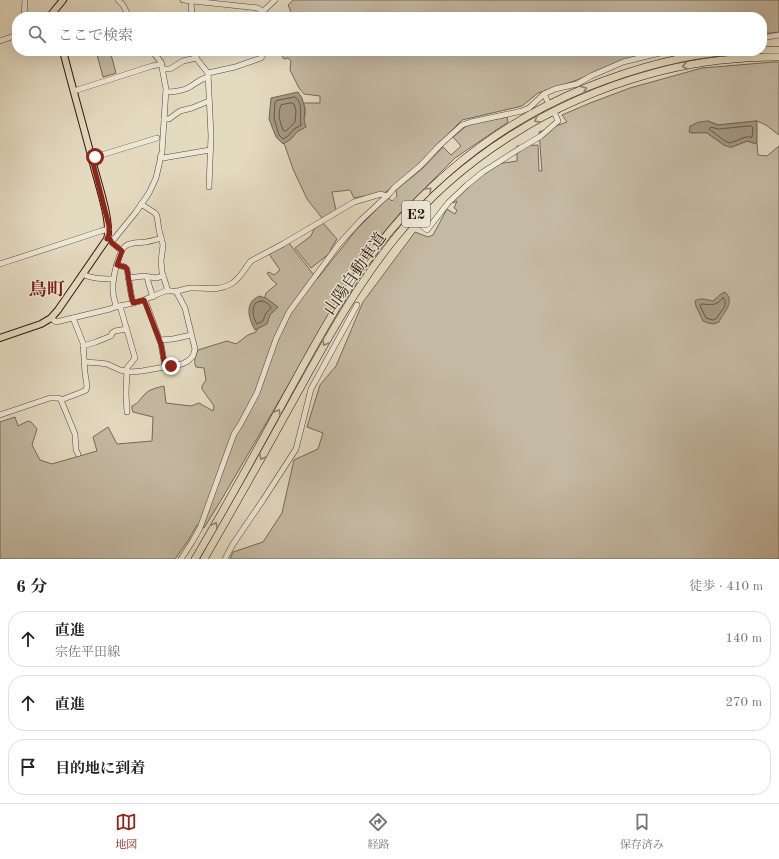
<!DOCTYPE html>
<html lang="ja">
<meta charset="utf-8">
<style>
body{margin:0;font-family:"Old Standard TT","Noto Serif JP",serif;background:#f6f6f6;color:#222}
.stop{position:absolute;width:12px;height:12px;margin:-9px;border:3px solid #8f2418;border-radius:50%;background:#fff}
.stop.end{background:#8f2418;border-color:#fff;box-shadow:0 1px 4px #0008}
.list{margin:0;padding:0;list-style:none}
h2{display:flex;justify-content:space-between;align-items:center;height:52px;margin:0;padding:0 16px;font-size:17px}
h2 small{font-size:13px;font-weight:400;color:#767676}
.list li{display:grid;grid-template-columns:26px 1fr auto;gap:12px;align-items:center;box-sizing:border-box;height:56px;margin:0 8px 8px;padding:0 8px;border:1px solid #e0e0e0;border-radius:16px}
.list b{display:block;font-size:15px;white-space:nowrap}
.list p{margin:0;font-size:13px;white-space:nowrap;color:#767676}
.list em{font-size:13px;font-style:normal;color:#767676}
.icon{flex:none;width:22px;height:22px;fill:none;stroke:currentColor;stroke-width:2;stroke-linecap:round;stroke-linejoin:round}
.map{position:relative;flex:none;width:779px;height:559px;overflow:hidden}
.search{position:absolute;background:#fff;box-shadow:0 4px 16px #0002;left:12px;right:12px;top:12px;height:44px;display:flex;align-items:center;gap:10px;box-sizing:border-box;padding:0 14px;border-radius:16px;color:#767676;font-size:15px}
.sheet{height:244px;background:#fff}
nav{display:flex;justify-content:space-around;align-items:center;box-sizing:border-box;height:56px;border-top:1px solid #e0e0e0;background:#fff;font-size:11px;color:#767676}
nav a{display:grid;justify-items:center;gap:2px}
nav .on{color:#8f2418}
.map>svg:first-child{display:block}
.green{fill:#c4b9a2;stroke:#766858}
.water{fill:#a49883;stroke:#726554}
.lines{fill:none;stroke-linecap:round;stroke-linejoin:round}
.shore{stroke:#665848;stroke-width:1}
.minor-tunnel{stroke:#beb39c;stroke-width:5;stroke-dasharray:5 2.5;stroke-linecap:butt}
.minor-casing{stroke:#56483a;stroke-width:6}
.major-casing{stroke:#27180e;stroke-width:8}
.highway-casing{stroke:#27180e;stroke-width:8}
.minor{stroke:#ede7d6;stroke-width:5}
.major{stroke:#e4dac0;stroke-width:6}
.highway{stroke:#e4dac0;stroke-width:7}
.oneway{stroke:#8f8370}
.route{stroke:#8f2418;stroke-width:5}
.labels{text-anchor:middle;stroke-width:3;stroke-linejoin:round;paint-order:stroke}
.shield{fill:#ede7d6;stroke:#62564a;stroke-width:1}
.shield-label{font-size:15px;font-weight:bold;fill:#27180e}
.street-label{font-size:16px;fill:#27180e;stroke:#ede7d6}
.quarter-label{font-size:18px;font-weight:bold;fill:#7a1f14;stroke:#ede7d6}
</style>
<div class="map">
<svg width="779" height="559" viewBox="0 0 779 559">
<rect width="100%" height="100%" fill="#e4dac0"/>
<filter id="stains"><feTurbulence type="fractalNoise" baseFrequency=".005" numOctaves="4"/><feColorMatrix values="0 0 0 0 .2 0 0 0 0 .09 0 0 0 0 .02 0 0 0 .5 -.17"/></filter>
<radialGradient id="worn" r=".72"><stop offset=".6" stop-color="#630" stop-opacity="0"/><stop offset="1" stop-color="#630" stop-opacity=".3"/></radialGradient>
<g class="green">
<path d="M293 0H779V32L762 34V17H293L288 5Z"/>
<path d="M96 51H110L116 73 103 77Z"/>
<path d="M283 51H658L615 63 577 80 538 93 522 106 462 120 417 166 386 192 354 198 350 190 332 192 336 210 322 218 307 199 293 169 284 143C294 138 307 121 305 109 305 107 304 105 303 103H320V96L304 94 299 88 290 70 291 61 288 58 284 59 282 56Z"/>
<path d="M774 62H779V135L766 125 757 121 718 125 708 121 691 133 704 132 707 133 724 145 732 147 747 141 757 144 758 155 767 156 779 146V559H230L233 552 263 542 282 513 294 460 318 449 323 433 307 427 320 385 336 366 363 302 415 232 428 237 433 235 447 209 455 214 457 210 454 208 457 201 453 203 451 201 467 186 497 164 517 161V146L538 145 539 171H542L539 132 567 122 562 115 590 103 630 88 702 68Z"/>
<path d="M507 117 508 122 455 158 400 213 363 257 223 497 204 528 197 525 189 539 175 559H0V422L15 417 18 426 28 421 31 422 37 429 32 445 40 460 52 464 97 451 93 437 108 427 117 444 152 441 153 417 133 412 132 409V406C140 402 139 400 145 394 150 389 156 388 164 386L166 403 191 406 199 403 213 411 214 406 202 389V386L206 380 204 368 196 367C193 361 196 355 198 350L227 341 236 344 248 335 256 332 266 293 277 284 272 280 267 273 269 272 274 275 280 270 269 254 289 243 317 279 356 230 388 198 392 201 397 196 396 190 423 168 443 147 451 155 461 146 453 137 465 127 471 124Z"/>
<path d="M323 223 337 239 331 249 330 253 311 268 295 248 311 236 314 229Z"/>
</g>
<g class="water">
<path d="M298 92 302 98 305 109 304 119 306 127 297 132 291 139 283 144 276 137 269 119 271 98Z"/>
<path d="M708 121 718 125 757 121V144L747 141 732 147H729L724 145 707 133C701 132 694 134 689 132L690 126 699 122Z"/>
<path d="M725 292C736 302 723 313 719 322L713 324 708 323 703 321 696 306 695 301C700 297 708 300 713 301L721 294Z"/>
<path d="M259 296 266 298 278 307 270 315 267 324 255 330C251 323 246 311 251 303 252 300 256 298 259 296Z"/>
</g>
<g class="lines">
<g class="shore">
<path d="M295 97C304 102 299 116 301 125L294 129 288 136 283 139 279 135 274 118 275 103 276 101Z"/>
<path d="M292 103 294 104 296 111 295 122 286 131H284L283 130C280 122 277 114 281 105Z"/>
<path d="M751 126 753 128 752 137H746L730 143 725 141 709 129 711 127 718 129Z"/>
<path d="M723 298 725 300V306L716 319 713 320 706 318 700 306 701 304H702C713 305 715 306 723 298Z"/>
<path d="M261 301C265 301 270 304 271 308L266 313 263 321 257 324C254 320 251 310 255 304 256 302 259 302 261 301Z"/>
</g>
<path class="minor-tunnel" d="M394 198 422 226"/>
<defs>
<g id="minor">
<path d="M118 0 123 5 129 17"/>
<path d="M183 0 258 8 263 12"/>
<path d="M191 1 192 17"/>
<path d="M24 17 25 0"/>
<path d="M257 17 275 0"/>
<path d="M762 38 779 35"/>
<path d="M0 41 17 35"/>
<path d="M197 51 196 58 208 73 211 136 209 187"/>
<path d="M163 69H170L183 61 196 58"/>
<path d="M208 73 235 67 261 58 265 51"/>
<path d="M74 91 152 66 162 64"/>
<path d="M166 92C173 92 181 91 188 88 195 84 200 79 208 77"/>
<path d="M544 94 547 100"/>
<path d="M164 119H169L180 111 192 108 209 101"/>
<path d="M160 157 163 158 210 150"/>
<path d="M92 159 95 157 157 138"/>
<path d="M141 204 155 213 157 216 159 230 163 245 161 261 162 272 168 291"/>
<path d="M422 226 427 230 448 203 467 185 483 172 519 149 541 136 558 121 555 114"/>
<path d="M107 239H114L136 212 149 193 156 178 162 152 166 89 161 62 152 51"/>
<path d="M110 239 112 243 122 251"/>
<path d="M0 264 101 231 109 229"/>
<path d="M117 265 125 267 127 269 131 294 133 303"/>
<path d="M83 274C91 279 104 279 114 279"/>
<path d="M147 277 149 285 153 297"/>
<path d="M128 278 144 276 156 278 163 276"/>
<path d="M145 300 161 344 165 367"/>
<path d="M116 306C115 301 113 297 113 291 112 281 118 249 127 245 133 242 140 243 146 242 151 241 156 240 161 238"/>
<path d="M120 306 135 358 127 368 126 394 127 412"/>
<path d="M51 318 56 322 110 309C119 305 128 305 137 302 147 300 156 294 166 291 169 290 174 292 178 291 182 290 185 289 190 288 205 287 217 292 231 284 241 278 244 269 251 261L283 244 354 202 381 194 387 196"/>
<path d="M160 340 173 339 191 335"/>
<path d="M83 346 96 342 111 336 112 333 115 331 127 329"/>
<path d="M84 362 99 363 107 364 120 370 131 372 142 371 182 364 188 361 193 356 195 349 185 308 176 291"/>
<path d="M61 400 82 392 86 390 87 386 85 373 83 343 73 318"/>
<path d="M0 415 50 398H59L61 400 75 434 76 450 78 454"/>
<path d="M181 559 192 542 200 528 234 434 240 425 257 393 276 339 289 312 339 244 349 233 361 220 390 193 394 188 420 166 440 145 462 125 471 122 522 111 529 108 544 94 555 89 577 84 591 76 623 62 668 51"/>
<path d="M225 559 233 544 263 500 296 449 311 389 357 305"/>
</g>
<g id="major">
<path d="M51 17 50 16 63 0"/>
<path d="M0 338 41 324 51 318 58 310 107 239C112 224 98 183 94 167 84 128 73 90 63 51"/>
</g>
<g id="highway">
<path d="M762 50H779"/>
<path d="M195 559C227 505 257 450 287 395 318 339 349 280 391 230 444 168 509 119 585 88 632 69 681 55 732 51"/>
<path d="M204 559C231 512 258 465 284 417 319 355 351 292 396 237 460 158 552 101 650 74 692 62 735 57 779 57"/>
</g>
</defs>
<use href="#minor" class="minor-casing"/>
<use href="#major" class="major-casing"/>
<use href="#highway" class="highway-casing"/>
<use href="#minor" class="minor"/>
<use href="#major" class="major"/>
<use href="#highway" class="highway"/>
</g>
<defs><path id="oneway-chevron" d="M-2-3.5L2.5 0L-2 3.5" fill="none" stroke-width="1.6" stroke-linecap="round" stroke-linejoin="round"/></defs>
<g class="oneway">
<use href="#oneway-chevron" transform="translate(685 66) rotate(169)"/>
<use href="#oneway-chevron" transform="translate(584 89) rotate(-22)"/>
<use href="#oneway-chevron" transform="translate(537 120) rotate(152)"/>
<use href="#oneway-chevron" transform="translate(429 190) rotate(-45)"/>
<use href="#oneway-chevron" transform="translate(325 343) rotate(121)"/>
<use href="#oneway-chevron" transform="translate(278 412) rotate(-61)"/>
<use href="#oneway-chevron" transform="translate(262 457) rotate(119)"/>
<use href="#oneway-chevron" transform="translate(215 525) rotate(-60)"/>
</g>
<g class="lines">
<path class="route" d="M95 157 92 159 109 226V234L107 239H110L112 243 122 251 117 265 125 267 127 269 131 294 133 303 144 300 161 344 165 367 171 366"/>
</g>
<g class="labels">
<rect class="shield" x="402" y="201" width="28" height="26" rx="3"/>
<g class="shield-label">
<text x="416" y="219">E2</text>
</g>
<g class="street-label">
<text transform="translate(354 273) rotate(-55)" y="6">山陽自動車道</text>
</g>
<g class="quarter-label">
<text x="47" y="295">鳥町</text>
</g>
</g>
<rect width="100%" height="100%" filter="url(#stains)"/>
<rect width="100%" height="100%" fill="url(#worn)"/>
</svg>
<div class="stop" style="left:95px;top:157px"></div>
<div class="stop end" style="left:171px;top:366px"></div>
<div class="search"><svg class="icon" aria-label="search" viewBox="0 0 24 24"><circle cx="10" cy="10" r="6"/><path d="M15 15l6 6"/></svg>ここで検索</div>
</div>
<section class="sheet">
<h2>6 分<small>徒歩 · 410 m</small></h2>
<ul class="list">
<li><svg class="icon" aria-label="ahead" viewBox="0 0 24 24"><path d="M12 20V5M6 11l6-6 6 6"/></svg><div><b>直進</b><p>宗佐平田線</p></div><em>140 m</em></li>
<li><svg class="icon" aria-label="ahead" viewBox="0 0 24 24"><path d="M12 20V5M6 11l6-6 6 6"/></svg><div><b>直進</b></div><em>270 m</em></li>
<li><svg class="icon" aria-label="arrive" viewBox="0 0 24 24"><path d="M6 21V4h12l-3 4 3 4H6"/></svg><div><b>目的地に到着</b></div></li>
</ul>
</section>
<nav>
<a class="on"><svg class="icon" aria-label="map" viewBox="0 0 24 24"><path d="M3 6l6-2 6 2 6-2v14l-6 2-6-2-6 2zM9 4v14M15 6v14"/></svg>地図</a>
<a><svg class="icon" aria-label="directions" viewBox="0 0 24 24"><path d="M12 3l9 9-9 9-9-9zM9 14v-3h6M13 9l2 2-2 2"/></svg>経路</a>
<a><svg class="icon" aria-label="saved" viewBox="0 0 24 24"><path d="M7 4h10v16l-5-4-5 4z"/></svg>保存済み</a>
</nav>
